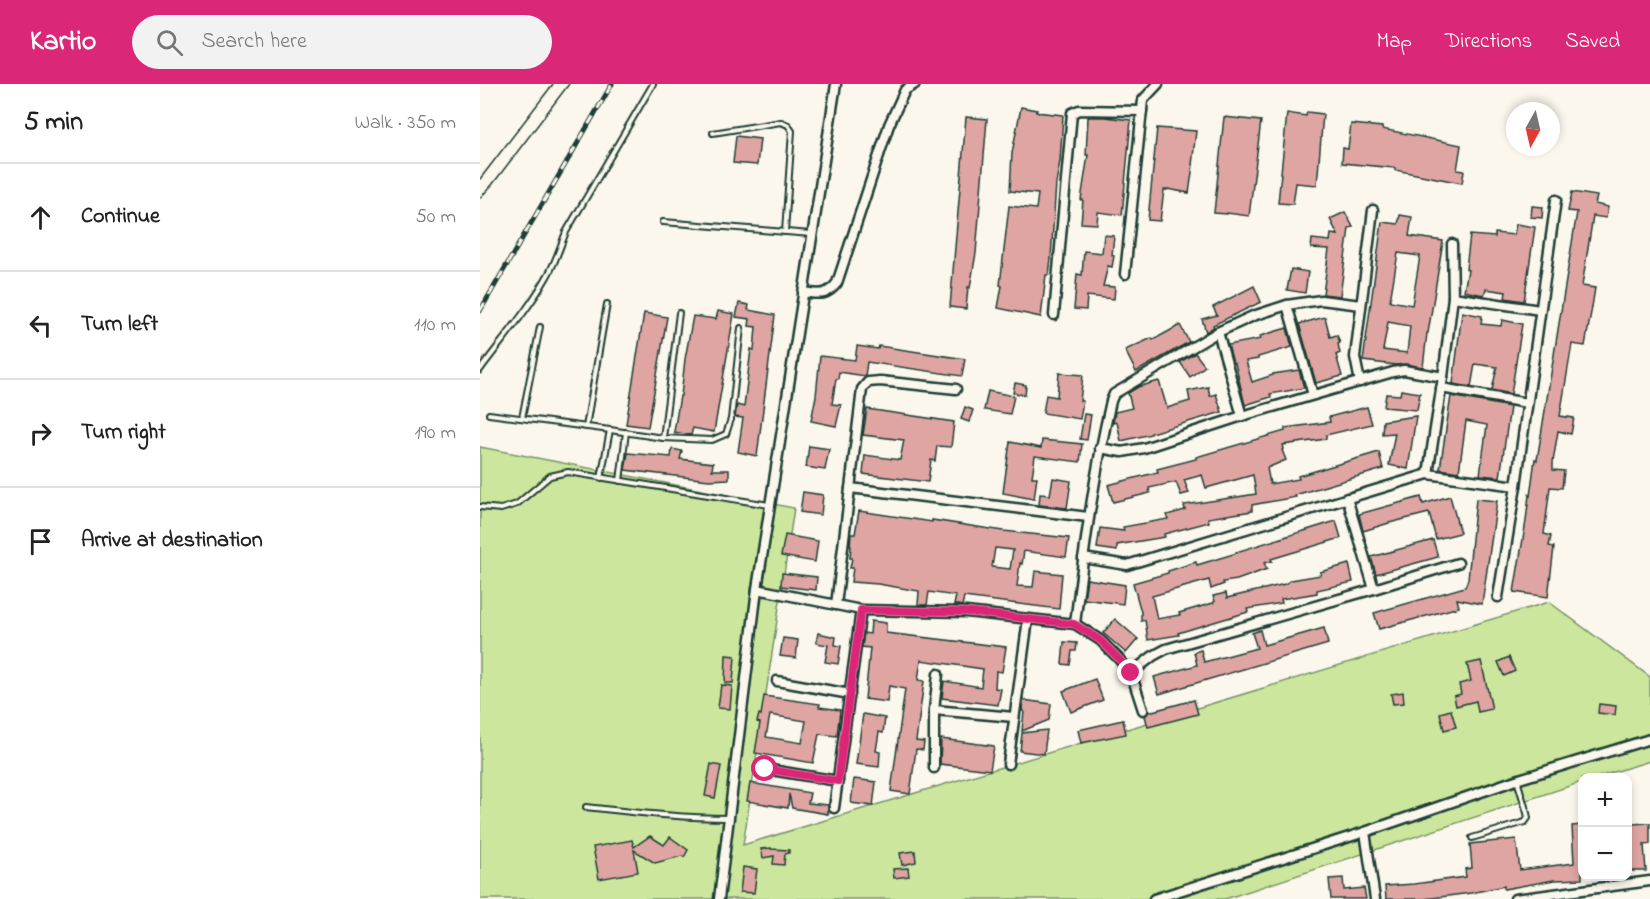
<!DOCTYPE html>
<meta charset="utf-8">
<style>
body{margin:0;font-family:"Indie Flower",sans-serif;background:#f2f2f2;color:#222}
.controls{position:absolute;right:18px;bottom:18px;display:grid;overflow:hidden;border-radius:12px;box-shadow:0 3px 9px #0003}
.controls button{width:54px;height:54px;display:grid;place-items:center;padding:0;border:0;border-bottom:2px solid #e0e0e0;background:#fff;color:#222;font:30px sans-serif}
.compass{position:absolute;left:1026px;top:18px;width:54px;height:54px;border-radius:50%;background:#fff;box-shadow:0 3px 9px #0003;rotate:188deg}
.stop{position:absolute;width:18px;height:18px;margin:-14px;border:4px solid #db2777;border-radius:50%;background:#fff}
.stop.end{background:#db2777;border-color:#fff;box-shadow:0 2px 6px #0008}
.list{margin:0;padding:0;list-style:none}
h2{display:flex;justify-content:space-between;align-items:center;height:78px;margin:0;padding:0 24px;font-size:26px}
h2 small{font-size:20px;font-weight:400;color:#767676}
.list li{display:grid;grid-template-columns:39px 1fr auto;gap:18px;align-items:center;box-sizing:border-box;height:108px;padding:0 24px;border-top:2px solid #e0e0e0}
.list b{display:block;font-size:22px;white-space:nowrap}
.list em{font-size:20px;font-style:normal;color:#767676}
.icon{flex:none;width:33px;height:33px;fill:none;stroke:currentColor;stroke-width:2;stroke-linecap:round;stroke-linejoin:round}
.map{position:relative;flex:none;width:1170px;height:815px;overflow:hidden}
header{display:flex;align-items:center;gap:36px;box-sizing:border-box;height:84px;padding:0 30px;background:#db2777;color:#fff}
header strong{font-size:28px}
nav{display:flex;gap:33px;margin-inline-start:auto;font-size:21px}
.search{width:420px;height:54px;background:#f2f2f2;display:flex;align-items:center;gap:15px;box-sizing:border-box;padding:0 21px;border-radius:33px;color:#767676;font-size:22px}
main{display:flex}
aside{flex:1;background:#fff}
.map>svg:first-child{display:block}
.green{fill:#cce79d;stroke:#769268;stroke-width:1.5}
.building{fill:#dfa5a2;stroke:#1f3d34;stroke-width:1.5;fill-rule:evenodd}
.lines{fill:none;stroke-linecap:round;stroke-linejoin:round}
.service-casing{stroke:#1f3d34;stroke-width:8}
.minor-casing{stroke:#1f3d34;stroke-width:13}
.service{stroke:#fbf7ec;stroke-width:4}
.minor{stroke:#fbf7ec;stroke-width:8}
.tram{stroke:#1f3d34;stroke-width:1.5}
.rail-casing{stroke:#1f3d34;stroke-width:5}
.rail{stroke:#fbf7ec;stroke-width:3;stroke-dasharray:9;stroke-linecap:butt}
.route{stroke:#db2777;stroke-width:8}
</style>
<header>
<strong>Kartio</strong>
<div class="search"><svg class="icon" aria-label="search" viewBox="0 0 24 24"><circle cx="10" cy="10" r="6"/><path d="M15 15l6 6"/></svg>Search here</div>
<nav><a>Map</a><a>Directions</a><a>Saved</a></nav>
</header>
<main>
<aside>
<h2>5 min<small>Walk · 350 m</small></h2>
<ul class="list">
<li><svg class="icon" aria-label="ahead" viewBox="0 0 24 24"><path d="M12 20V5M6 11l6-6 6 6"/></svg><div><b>Continue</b></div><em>50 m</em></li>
<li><svg class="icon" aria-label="left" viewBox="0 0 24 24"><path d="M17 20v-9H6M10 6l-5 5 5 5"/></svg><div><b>Turn left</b></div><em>110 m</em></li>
<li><svg class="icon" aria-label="right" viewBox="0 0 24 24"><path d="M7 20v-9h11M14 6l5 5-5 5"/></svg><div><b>Turn right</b></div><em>190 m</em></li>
<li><svg class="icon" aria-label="arrive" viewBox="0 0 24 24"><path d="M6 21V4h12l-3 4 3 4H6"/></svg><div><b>Arrive at destination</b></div></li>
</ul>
</aside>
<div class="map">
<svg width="1170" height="815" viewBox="0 0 1170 815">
<rect width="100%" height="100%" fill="#fbf7ec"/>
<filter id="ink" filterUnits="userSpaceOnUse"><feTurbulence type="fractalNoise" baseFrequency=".0167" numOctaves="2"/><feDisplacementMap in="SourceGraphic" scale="12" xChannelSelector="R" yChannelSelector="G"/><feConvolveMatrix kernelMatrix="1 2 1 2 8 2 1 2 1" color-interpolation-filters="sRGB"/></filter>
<g filter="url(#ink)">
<path class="green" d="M0 363 314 424 263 761 1069 518 1170 593V677L1118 693 1102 694V698L745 815H0Z"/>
<g class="building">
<path d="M541 23 557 26 556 28 583 31 580 77 576 99 571 174 569 191H566L561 233 518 224 522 202 520 201 529 122 556 125 558 110 530 107 532 69Z"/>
<path d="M827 28 843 30 837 101 816 99 813 120 798 119 807 29 826 32Z"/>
<path d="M486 33 507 35 496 169 490 204 488 203 486 225 470 223Z"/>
<path d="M608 33H625L651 36 642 131 618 128 617 140 601 139 603 116H601L608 71H606Z"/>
<path d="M744 33 781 37 769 132 747 129V130L734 129Z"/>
<path d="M871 40 902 43V45L981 61 977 86 984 87 982 99 915 86V84L862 79 863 64 868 65Z"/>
<path d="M677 44 716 47 712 81H713L709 109 687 105V106H684L680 137 668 136Z"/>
<path d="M256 52 280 55 277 81 253 79Z"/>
<path d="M1092 108 1117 112 1115 120 1128 123 1126 134 1113 132 1102 202 1115 204 1112 223 1105 262 1092 260 1080 332 1094 334 1091 350 1078 347 1073 378V386L1084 387 1082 404 1070 403 1064 450 1071 452 1069 462 1074 463 1068 513 1034 508 1046 437 1049 411 1050 412 1055 375 1057 376 1097 128 1088 127Z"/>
<path d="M1052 122 1063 123 1062 134 1051 133Z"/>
<path d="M865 128 873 143 869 144 860 212 843 210 849 165 831 164 832 155 850 157 851 150 858 151 850 135Z"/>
<path d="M920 131 932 133 929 152 963 157 948 249H947L943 283 925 280 916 281 883 277 902 138 918 140ZM918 169 940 172 932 221 910 217ZM908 238 930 242 927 269 903 266Z"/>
<path d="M1036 140 1055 143 1044 217 1025 214 1026 208 1006 205 1004 211 984 207 988 186 986 185 990 151 1015 153V149L1034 151Z"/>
<path d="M624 151 634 152 632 171 634 172 632 183 628 182 623 202 635 203 634 215 607 212 606 226 594 225 597 190 602 191 604 167 622 169Z"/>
<path d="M811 185 828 188 825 209 807 206Z"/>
<path d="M774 202 781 218 733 241 734 243 726 248 722 235 737 231 733 223Z"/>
<path d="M259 219 269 221 268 226 295 231 277 372 258 368 263 334 255 333 257 321 264 323 271 265 274 266 276 243 269 242 270 235 256 233Z"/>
<path d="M238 227 254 230 234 348 213 344 211 351 194 348 200 312H201L205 275 213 232 236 235Z"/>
<path d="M982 228 1002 232 1001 240 1021 242 1022 236 1042 240 1031 310 1012 306 1017 283 995 280 991 303 973 300Z"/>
<path d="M164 229 187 233 168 343 146 340Z"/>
<path d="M845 233 850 253 857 251 860 259 858 260 860 269 856 271 862 292 836 299 819 240Z"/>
<path d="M700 241 709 258 656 288 645 266 672 254 673 256Z"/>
<path d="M807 244 812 263 778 273V275L766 277 772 298 793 291V290L819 286 824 304 790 310 791 313 765 321 755 279H753L748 261 781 255 780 252Z"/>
<path d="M377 262 398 265 399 262 485 275 482 292 387 278 385 292 359 288 358 295H356L352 320 361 321 356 342 331 337 336 312 340 272 375 276Z"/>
<path d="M715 269 725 282 710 293 700 278Z"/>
<path d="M579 289 603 291 600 317H603L600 335 563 329 566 311 577 313Z"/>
<path d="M679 297 687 324 710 317 708 307 728 303 730 312 736 310 742 328 671 349V350L641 357 637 338 633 339 635 328 652 324 648 309 658 303Z"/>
<path d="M535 299 546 301 545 311 533 309Z"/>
<path d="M921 306 940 309 937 326 904 323 906 310 920 311Z"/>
<path d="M508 307 534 312 530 330 504 326Z"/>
<path d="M971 312 1030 323 1020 393 1000 391 1007 341 986 337 979 388 960 385Z"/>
<path d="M485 323 493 326 489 338 481 335Z"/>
<path d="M887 323 892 340 846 351V355L803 361 804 365 802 366 806 376 787 384 790 400 819 395 818 392 899 368 903 385 815 411 816 413 772 421V427L728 434 729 438 684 450 685 453 637 461V467L617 464 620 444 644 447 643 443 688 435 687 431 705 426 704 421 776 410 773 391 726 404 722 391 704 396 709 409 701 411 696 398 669 404 670 409 633 418 628 401 678 388 677 385 716 375V373L805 347V344L850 338 849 333Z"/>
<path d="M387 325 474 338 471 363 457 362 455 377 451 376 448 398 383 390 385 371 420 376 424 356 383 351Z"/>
<path d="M604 330 611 331 607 356 600 355Z"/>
<path d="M936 332 928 385 909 381 915 349 902 350 903 337Z"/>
<path d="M562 356 602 360 600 378 555 372 552 393H557L554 415 523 409 530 358 561 364Z"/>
<path d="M329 362 349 365 345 386 326 383Z"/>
<path d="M192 365 202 367 200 375 233 379 232 386H249V395L229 396 145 386 148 369 191 373Z"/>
<path d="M573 394 591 397 587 424 559 421 560 410 570 411Z"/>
<path d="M323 408 343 411 341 431 320 428Z"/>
<path d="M970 412 980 449 956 455 949 429 909 439 883 447 879 430 941 413 943 420Z"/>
<path d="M996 415 1017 417 1002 520 977 515 979 523 899 545 894 529 985 503 988 495Z"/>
<path d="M379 427 452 438V436L523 447 589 454 586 473 544 467 542 480 540 479 537 502 553 503 555 487 582 490 579 525 484 513 482 522 478 521H474L476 512 449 508 447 521H438L439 507 398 500 371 498 373 484H370L372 474H370L371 462H370L371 450H375ZM515 464 533 466 530 485 512 483Z"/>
<path d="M856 437 861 454 791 475 792 477 784 479 787 485 757 496 743 498 744 500 731 505 729 496 672 512 677 535 700 531 699 529 733 519 735 517 733 512 746 509 747 514 805 500 811 496 841 491 840 488 869 480 873 498 837 506V509L801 515 802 519 767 525 768 528 734 538 698 549 699 551 668 556 665 536 661 537V528L653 499 688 489V487L716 478 717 481 757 469 756 468Z"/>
<path d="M305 451 338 457 335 478 301 472Z"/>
<path d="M953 456 958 473 896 490 891 473Z"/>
<path d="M302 489 337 493 336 506 301 502Z"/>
<path d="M607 495 645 501 643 520 604 515Z"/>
<path d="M635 535 658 555 646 569 623 549Z"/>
<path d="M391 537 406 539V549L526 563 522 588 516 587 515 604 521 605 518 621 462 614 464 597 501 603 503 585 441 576 438 596 444 597 436 657 444 658 443 666 436 665 430 710 411 707 425 605 409 602 407 618 385 615 390 564 382 563 384 549 390 550Z"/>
<path d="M844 544 848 560 679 610 674 593 717 581 714 568 721 566 724 578 777 564 772 549 780 546 784 561Z"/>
<path d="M338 549 356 553 355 561 361 562 358 580 345 578 348 561 336 559Z"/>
<path d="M303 554 318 556 316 574 300 572Z"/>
<path d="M584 558 597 559 596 567H592L590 581 582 580Z"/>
<path d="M246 571 255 572 253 599H245Z"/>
<path d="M1029 573 1035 587 1024 592 1018 578Z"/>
<path d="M1001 577 1012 625 998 628 996 617 976 622 974 612 981 610 979 600 991 597 987 580Z"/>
<path d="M615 595 623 616 591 628 583 607Z"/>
<path d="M241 601 252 602 250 625 238 624Z"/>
<path d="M923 608 924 619 913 620 911 610Z"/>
<path d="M284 612 340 620 339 623 360 626 357 652 339 650 333 679 275 669 280 639 277 638 279 630 281 631ZM290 631 326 637 322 659 286 653Z"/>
<path d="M543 616 571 620 569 636 542 647 544 627H542Z"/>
<path d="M714 616 718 630 668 643 665 632 669 628Z"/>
<path d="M1119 620 1136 622 1135 631 1118 629Z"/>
<path d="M971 626 976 643 964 646 960 629Z"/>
<path d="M383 630 405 634 403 649 399 648 396 667 400 668 399 683 376 680Z"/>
<path d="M643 636 646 650 601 659 598 646Z"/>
<path d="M567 646 564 670 540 667 542 649Z"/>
<path d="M461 655 514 662 510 686 460 680Z"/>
<path d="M231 680 241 682 235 714 225 712Z"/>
<path d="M374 695 396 698 393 722 371 719Z"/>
<path d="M270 699 330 709 328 719 348 721V730L312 724 309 710 308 724 267 717Z"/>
<path d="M1170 739V760L1164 761 1166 787H1148V740Z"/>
<path d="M1102 741V795L1074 796 1024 805V802L991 809 944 815H906L905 802 934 800 986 793 985 785 992 784 990 760 1036 755 1040 786 1094 779 1092 742Z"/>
<path d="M170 752 184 761 190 753 208 766 204 773 202 772 175 779 154 766 158 788 119 795 113 763 152 756 154 763Z"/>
<path d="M291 764V765L309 766V769L305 770 304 781 293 780 294 772 283 774 281 765Z"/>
<path d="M435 767 436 778 422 781 420 769Z"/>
<path d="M263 783 277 785 274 809 260 808Z"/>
<path d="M428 784 429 792 414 794 413 785Z"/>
<path d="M863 794 864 806 884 804 886 815H851L849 795Z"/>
</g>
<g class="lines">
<defs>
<g id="service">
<path d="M233 49 301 38 308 41 312 47 305 148"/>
<path d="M183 138 331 150"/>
<path d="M0 286C23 255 49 225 68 191 76 177 80 163 86 148L173 0"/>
<path d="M9 330 130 346 121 394"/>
<path d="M42 334 60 243"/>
<path d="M106 343 127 220"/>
<path d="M130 346 183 354 232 356 246 350 251 335 261 244"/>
<path d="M183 354 199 229"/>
<path d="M140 397 146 348"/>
<path d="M0 423 21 425 37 420 70 392 88 388 289 421"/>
<path d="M106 723C153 728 200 734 248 734"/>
<path d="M992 754 1045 738 1048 734 1047 729 1037 696"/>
</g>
<g id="minor">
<path d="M972 160 973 213"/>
<path d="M645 190 663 16 678 0"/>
<path d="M323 208C339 210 346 213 357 199L409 41 425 6 435 0"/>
<path d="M807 221 833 311"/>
<path d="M574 231 592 29 599 26 662 27"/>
<path d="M738 248 762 332"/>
<path d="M880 298 875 273 893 126"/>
<path d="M961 304 1047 319"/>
<path d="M620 364 642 368 664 364 762 332 913 288 924 286 963 293"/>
<path d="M948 390 963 293 973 213 1060 226"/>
<path d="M370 404 608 433"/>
<path d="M867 414 894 505"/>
<path d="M603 474 647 481 948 390 1036 402"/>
<path d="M277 505 381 526 486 528 595 540 620 556 639 575 651 589 663 626"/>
<path d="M1018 513 1036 402 1076 116"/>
<path d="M356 521 382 305 388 298 400 297 476 305"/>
<path d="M595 540C604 465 614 390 631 317L634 310 738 248 773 232 807 221 841 216 881 221"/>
<path d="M651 589 673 572 686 565 894 505 978 479"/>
<path d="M297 597 370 610"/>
<path d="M454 626 534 633"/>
<path d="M528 680 548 535"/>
<path d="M454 684V626L458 590"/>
<path d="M285 685 358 697"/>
<path d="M354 724 381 526"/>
<path d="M885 748 895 815"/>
<path d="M239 815 277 505 356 0"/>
<path d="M674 815 885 748 1036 696 1170 655"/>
<path d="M1035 815 1170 797"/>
</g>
</defs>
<use href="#service" class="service-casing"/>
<use href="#minor" class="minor-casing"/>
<use href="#service" class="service"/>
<use href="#minor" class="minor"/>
<g class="tram">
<path d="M0 95 73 0"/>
<path d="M0 114 12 101 89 0"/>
</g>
<defs>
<path id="rail" d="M0 227 132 0"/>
</defs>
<use href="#rail" class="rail-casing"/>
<use href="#rail" class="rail"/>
</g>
</g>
<g class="lines" filter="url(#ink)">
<path class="route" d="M285 685 358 697 381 526 486 528 594 540 620 556 639 575 651 589"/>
</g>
</svg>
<div class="controls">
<button>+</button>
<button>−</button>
</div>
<svg class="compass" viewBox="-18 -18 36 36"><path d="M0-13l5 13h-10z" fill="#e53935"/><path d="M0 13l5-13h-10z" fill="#767676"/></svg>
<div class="stop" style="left:285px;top:685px"></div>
<div class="stop end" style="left:651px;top:589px"></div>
</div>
</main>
